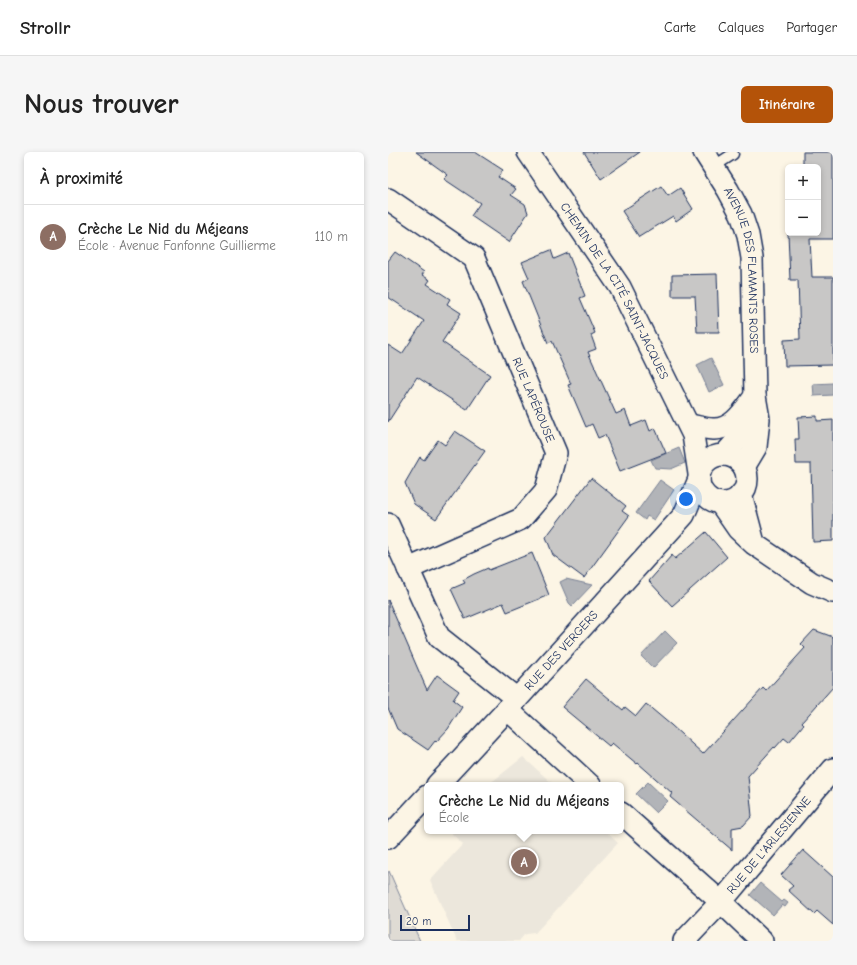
<!DOCTYPE html>
<html lang="fr">
<meta charset="utf-8">
<style>
body{margin:0;font-family:"Comic Neue",sans-serif;background:#f6f6f6;color:#222}
.controls{position:absolute;right:12px;top:12px;display:grid;overflow:hidden;border-radius:6px;box-shadow:0 2px 6px #0003}
.controls button{width:36px;height:36px;display:grid;place-items:center;padding:0;border:0;border-bottom:1px solid #e0e0e0;background:#fff;color:#222;font:20px sans-serif}
.scale{position:absolute;left:12px;bottom:10px;width:70px;box-sizing:border-box;padding-left:4px;border:2px solid #1b2f5e;border-top:0;font-size:11px;line-height:14px;white-space:nowrap;color:#1b2f5e;-webkit-text-stroke:3px #fcf5e5;paint-order:stroke}
.you{position:absolute;left:298px;top:347px;width:14px;height:14px;margin:-10px;border:3px solid #fff;border-radius:50%;background:#1a73e8;box-shadow:0 0 0 6px #1a73e833}
.badge{display:grid;place-items:center;width:26px;height:26px;border-radius:50%;background:#b45309;color:#fff;font-size:13px;font-weight:700}
.pin{position:absolute;translate:-50% -50%;border:2px solid #fff;box-shadow:0 1px 4px #0006}
.popup{position:absolute;left:36px;top:630px;width:200px;height:52px;box-sizing:border-box;display:grid;place-content:center;border-radius:6px;background:#fff;filter:drop-shadow(0 1px 3px #0005);font-size:13px;white-space:nowrap;color:#767676}
.popup b{font-size:15px;color:#222}
.popup::after{content:'';position:absolute;left:50%;top:100%;margin-left:-8px;border:8px solid transparent;border-top-color:#fff}
.list{margin:0;padding:0;list-style:none}
h2{display:flex;justify-content:space-between;align-items:center;height:52px;margin:0;padding:0 16px;font-size:17px}
h2 small{font-size:13px;font-weight:400;color:#767676}
.list li{display:grid;grid-template-columns:26px 1fr auto;gap:12px;align-items:center;box-sizing:border-box;height:64px;padding:0 16px;border-top:1px solid #e0e0e0}
.list b{display:block;font-size:15px;white-space:nowrap}
.list p{margin:0;font-size:13px;white-space:nowrap;color:#767676}
.list em{font-size:13px;font-style:normal;color:#767676}
.map{position:relative;flex:none;width:445px;height:789px;overflow:hidden;border-radius:6px}
header{display:flex;align-items:center;gap:24px;box-sizing:border-box;height:56px;padding:0 20px;background:#fff;border-bottom:1px solid #e0e0e0}
header strong{font-size:19px}
nav{display:flex;gap:22px;margin-inline-start:auto;font-size:14px}
.intro{display:flex;align-items:center;justify-content:space-between;box-sizing:border-box;height:96px;padding:0 24px}
h1{margin:0;font-size:28px}
.button{padding:10px 18px;border-radius:6px;background:#b45309;color:#fff;font-size:14px;font-weight:700}
main{display:flex;gap:24px;padding:0 24px}
aside{flex:1;background:#fff;border-radius:6px;box-shadow:0 2px 6px #0003}
.map>svg:first-child{display:block}
.built{fill:#ece7dc}
.green{fill:#dfdbd4;stroke:#7d8599}
.water{fill:#b2b4b8;stroke:#767f94}
.building{fill:#c8c7c6;stroke:#1b2f5e}
.lines{fill:none;stroke-linecap:round;stroke-linejoin:round}
.service-casing{stroke:#1b2f5e;stroke-width:13}
.minor-casing{stroke:#1b2f5e;stroke-width:24}
.service{stroke:#fcf5e5;stroke-width:10}
.minor{stroke:#fcf5e5;stroke-width:21}
.labels{text-anchor:middle;stroke-width:3;stroke-linejoin:round;paint-order:stroke}
.street-label{font-size:12px;fill:#1b2f5e;stroke:#fcf5e5}
</style>
<header>
<strong>Strollr</strong>
<nav><a>Carte</a><a>Calques</a><a>Partager</a></nav>
</header>
<div class="intro"><h1>Nous trouver</h1><a class="button">Itinéraire</a></div>
<main>
<aside>
<h2>À proximité<small></small></h2>
<ul class="list">
<li><span class="badge" style="background:#8d6e63">A</span><div><b>Crèche Le Nid du Méjeans</b><p>École · Avenue Fanfonne Guillierme</p></div><em>110 m</em></li>
</ul>
</aside>
<div class="map">
<svg width="445" height="789" viewBox="0 0 445 789">
<rect width="100%" height="100%" fill="#fcf5e5"/>
<filter id="ink" filterUnits="userSpaceOnUse"><feTurbulence type="fractalNoise" baseFrequency=".025" numOctaves="2"/><feDisplacementMap in="SourceGraphic" scale="8" xChannelSelector="R" yChannelSelector="G"/><feConvolveMatrix kernelMatrix="1 2 1 2 8 2 1 2 1" color-interpolation-filters="sRGB"/></filter>
<g filter="url(#ink)">
<g class="built">
<path d="M135 605 166 633H100Z"/>
<path d="M65 679H217L230 691 147 781 137 782 131 789H69L42 728 75 692 64 682Z"/>
</g>
<path class="green" d="M1 719 32 789H0V721Z"/>
<g class="water">
<path d="M323 206 336 233 321 240 309 213Z"/>
<path d="M445 231V243L426 244 425 232Z"/>
<path d="M291 296 297 311 283 317 267 316 263 308Z"/>
<path d="M272 328 286 338 266 368 259 364 257 368 248 361Z"/>
<path d="M178 427 204 433 184 454 181 451 172 430Z"/>
<path d="M277 479 289 491 265 516 253 504Z"/>
<path d="M260 630 280 649 268 661 248 642Z"/>
<path d="M372 731 394 750 396 748 400 751 397 755 394 753 385 763 362 743Z"/>
</g>
<g class="building">
<path d="M28 0H87L115 18 110 25 128 37 123 43 137 52 140 61 121 90 83 64 92 51 56 27 60 23Z"/>
<path d="M196 0H252L213 27Z"/>
<path d="M415 0H445V87H422L424 125H445V213L397 214 396 188 412 187 410 128H402L400 81H430V15H415Z"/>
<path d="M273 34 280 44 292 36 305 57 288 69 285 64 251 85 234 59Z"/>
<path d="M163 98 166 107 180 101 197 144 192 146 207 181 203 183 208 197 200 200 228 262 237 258 243 274 258 268 262 279 267 276 278 301 232 319 217 283 210 286 204 272 198 275 180 233 183 232 164 189 160 191 135 129 141 126 134 110Z"/>
<path d="M7 100 36 120 34 123 42 128 39 132 62 147 59 152 73 161 54 190 102 223 79 258 29 225 0 270V193L14 202 36 169 0 145V109Z"/>
<path d="M329 122 331 180H309L307 144H284V123Z"/>
<path d="M429 264V269L445 268V389L425 390 423 312H408L407 287H411L410 265Z"/>
<path d="M67 279 97 299 48 367 26 352 17 331 32 305 36 308 50 288 57 293Z"/>
<path d="M203 326 238 354 234 359 241 364 196 426 165 403 158 385Z"/>
<path d="M318 380 339 405 284 454 261 429 284 403 287 407Z"/>
<path d="M144 401 161 443 119 460 115 451 77 467 63 437 77 431 75 428 86 422 100 416 101 418Z"/>
<path d="M0 448 39 538 49 523 71 539 65 548 74 555 60 577 48 590 47 589 40 598 9 577 0 556Z"/>
<path d="M426 478 445 485V535L414 570 416 572 401 590 396 586 387 596 386 595 360 624 364 664 355 674 344 676V698L282 645 284 641 250 611 249 612 224 591 221 594 174 555 198 527 235 558 237 555 248 564 258 552 283 573 315 602 375 536 378 539 417 496 413 492Z"/>
<path d="M415 698 445 725V773L429 759 426 762 400 738 405 734 393 723Z"/>
</g>
<g class="lines">
<defs>
<path id="service" d="M325 15 345 2"/>
<g id="minor">
<path id="s1" d="M140 0 232 135 305 283 311 322"/>
<path id="s2" d="M316 0 340 38 353 62 360 83 364 106 367 244 371 267 368 295 356 315"/>
<path id="s3" d="M0 47 86 106 168 301 158 338 133 367 20 417"/>
<path d="M301 273C309 274 317 277 325 277 345 278 357 257 367 244"/>
<circle cx="335" cy="327" r="24"/>
<path d="M336 303 353 284 363 256"/>
<path d="M353 342 366 391"/>
<path d="M332 351 350 377 366 392 424 431 445 440"/>
<path d="M0 372 51 485 129 547"/>
<path d="M119 557 202 633"/>
<path id="s4" d="M49 633 129 547 296 363 311 327"/>
<path d="M233 661 333 750 374 789"/>
<path d="M0 686 39 644"/>
<path id="s5" d="M296 789 333 750 445 617"/>
</g>
</defs>
<use href="#service" class="service-casing"/>
<use href="#minor" class="minor-casing"/>
<use href="#service" class="service"/>
<use href="#minor" class="minor"/>
</g>
</g>
<g class="labels">
<g class="street-label">
<text dy="4" stroke="none"><textPath href="#s2" startOffset="128">AVENUE DES FLAMANTS ROSES</textPath></text>
<text dy="4" stroke="none"><textPath href="#s1" startOffset="164">CHEMIN DE LA CITÉ SAINT-JACQUES</textPath></text>
<text dy="4" stroke="none"><textPath href="#s3" startOffset="258">RUE LAPÉROUSE</textPath></text>
<text dy="4" stroke="none"><textPath href="#s4" startOffset="183">RUE DES VERGERS</textPath></text>
<text dy="4" stroke="none"><textPath href="#s5" startOffset="128">RUE DE L'ARLESIENNE</textPath></text>
</g>
</g>
</svg>
<div class="controls">
<button>+</button>
<button>−</button>
</div>
<div class="scale">20 m</div>
<div class="you"></div>
<div class="pin badge" style="left:136px;top:710px;background:#8d6e63">A</div>
<div class="popup"><b>Crèche Le Nid du Méjeans</b>École</div>
</div>
</main>
